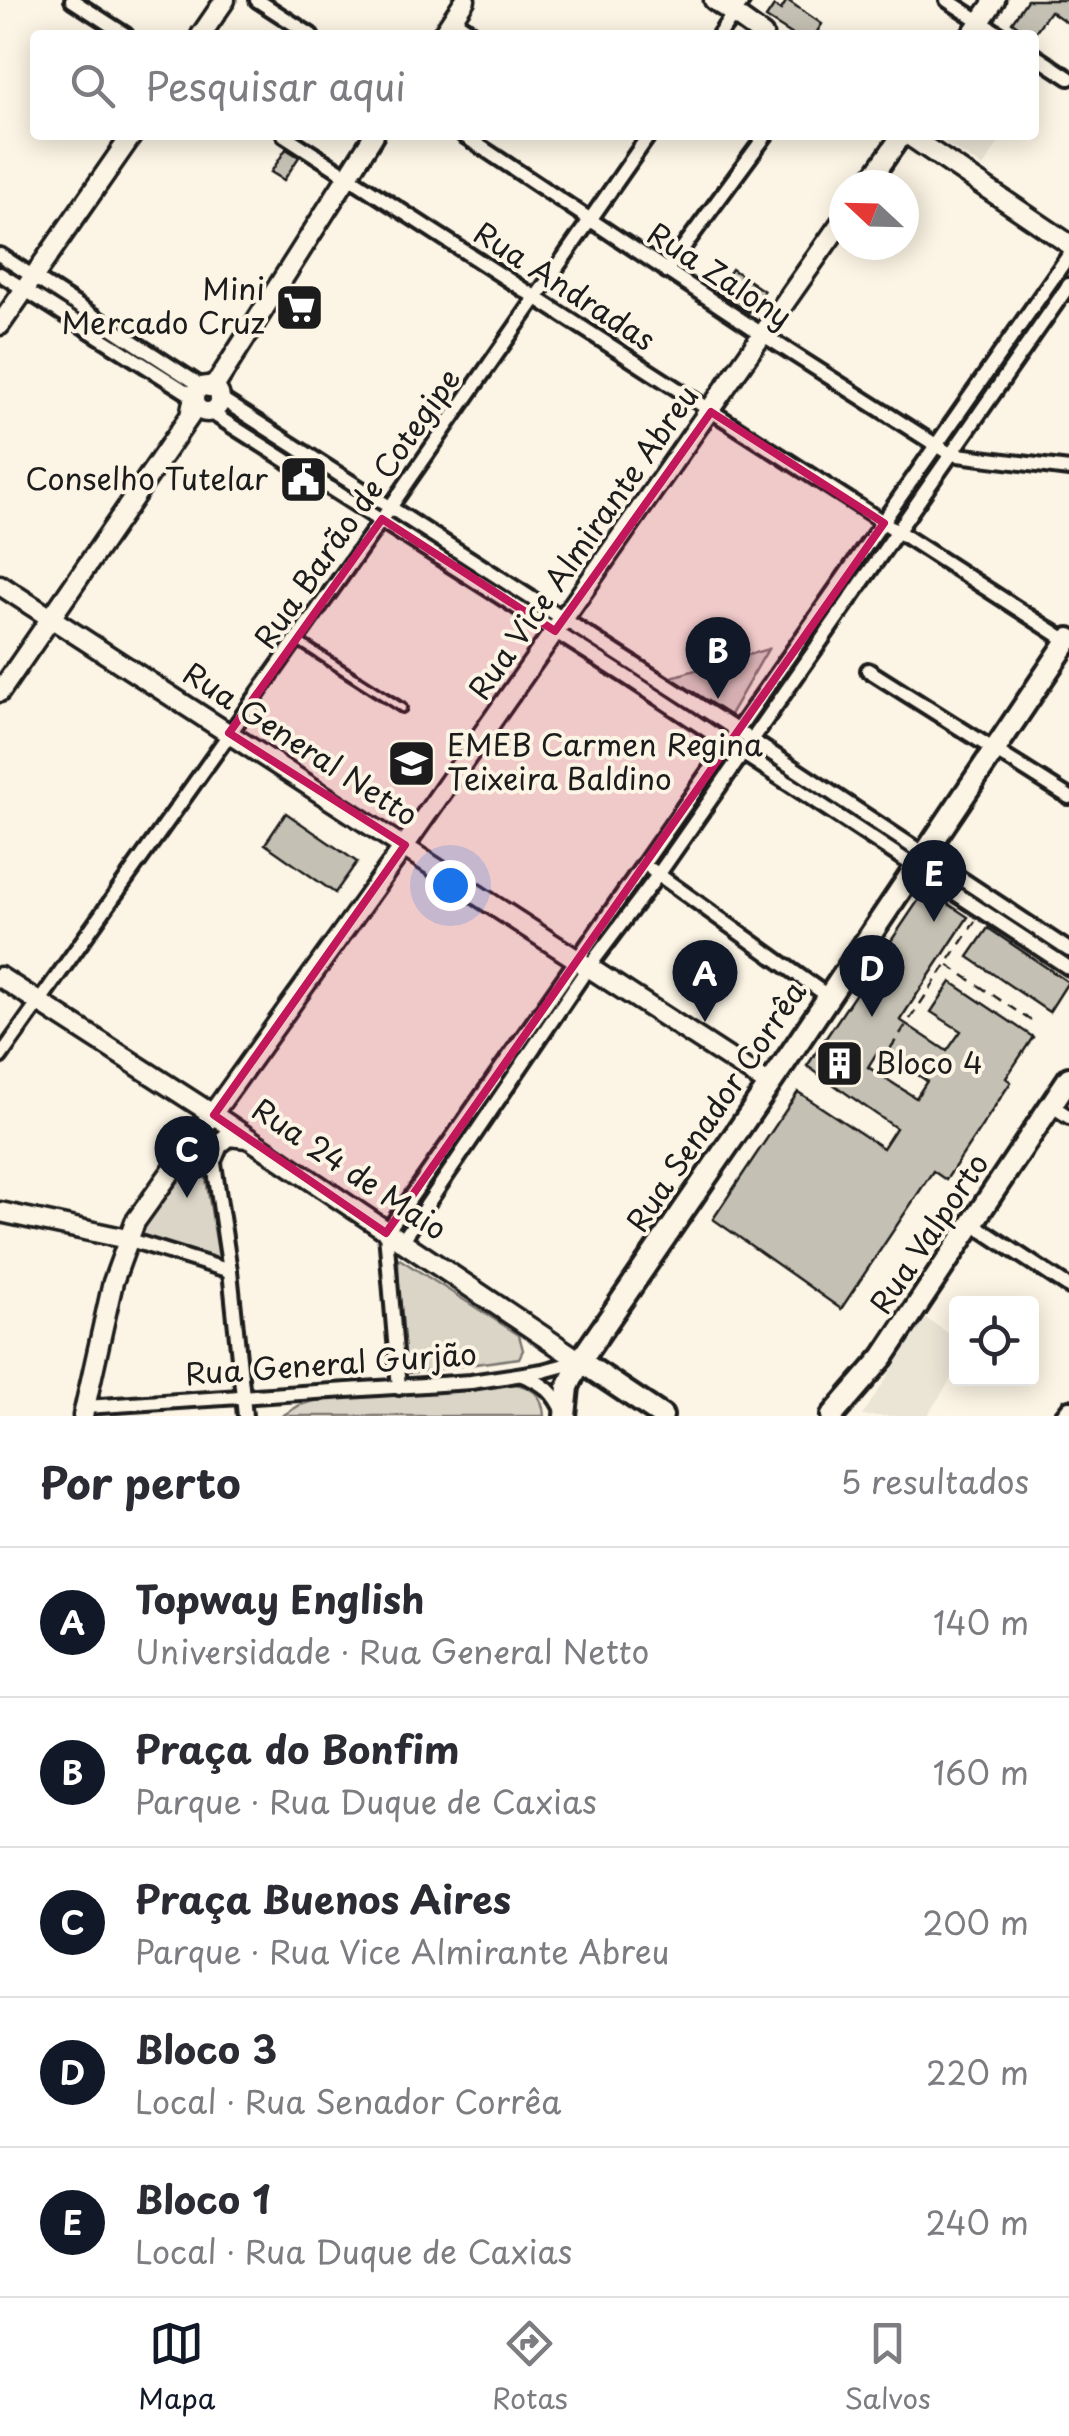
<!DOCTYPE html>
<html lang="pt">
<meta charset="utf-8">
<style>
body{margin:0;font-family:"Playpen Sans",sans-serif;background:#f2f2f3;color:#2b2b33}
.controls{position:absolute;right:30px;bottom:30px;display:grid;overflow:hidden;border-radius:10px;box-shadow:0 5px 25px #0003}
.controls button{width:90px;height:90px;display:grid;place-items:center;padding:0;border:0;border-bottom:2px solid #e1e1e2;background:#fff;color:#2b2b33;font:50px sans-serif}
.compass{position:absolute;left:829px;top:170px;width:90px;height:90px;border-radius:50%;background:#fff;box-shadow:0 5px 25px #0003;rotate:292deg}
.you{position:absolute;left:450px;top:885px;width:35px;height:35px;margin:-25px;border:8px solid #fff;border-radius:50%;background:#1a73e8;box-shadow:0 0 0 15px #1a73e833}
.badge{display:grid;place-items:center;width:65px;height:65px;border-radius:50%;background:#111827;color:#fff;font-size:32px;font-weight:700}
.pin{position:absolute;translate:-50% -82px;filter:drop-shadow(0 2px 5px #0008)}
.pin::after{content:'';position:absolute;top:52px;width:35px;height:30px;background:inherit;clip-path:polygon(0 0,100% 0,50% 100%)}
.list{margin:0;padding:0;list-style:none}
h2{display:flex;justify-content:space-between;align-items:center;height:130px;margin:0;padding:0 40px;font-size:42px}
h2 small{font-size:32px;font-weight:400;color:#7c7c81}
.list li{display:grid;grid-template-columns:65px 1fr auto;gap:30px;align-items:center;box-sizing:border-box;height:150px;padding:0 40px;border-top:2px solid #e1e1e2}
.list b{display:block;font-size:38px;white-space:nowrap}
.list p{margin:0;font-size:32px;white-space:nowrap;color:#7c7c81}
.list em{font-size:32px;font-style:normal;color:#7c7c81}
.icon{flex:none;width:55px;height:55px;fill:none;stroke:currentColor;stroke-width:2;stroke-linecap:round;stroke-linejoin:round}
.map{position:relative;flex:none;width:1069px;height:1416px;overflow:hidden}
.search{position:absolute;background:#fff;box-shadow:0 5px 25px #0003;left:30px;right:30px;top:30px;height:110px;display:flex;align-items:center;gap:25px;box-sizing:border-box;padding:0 35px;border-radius:10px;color:#7c7c81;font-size:38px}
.sheet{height:880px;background:#fff}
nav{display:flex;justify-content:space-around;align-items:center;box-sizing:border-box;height:140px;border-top:2px solid #e1e1e2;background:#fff;font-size:28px;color:#7c7c81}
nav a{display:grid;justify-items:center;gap:5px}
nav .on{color:#111827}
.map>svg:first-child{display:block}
.built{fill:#ebe5d6}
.green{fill:#dbd5c8;stroke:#7c7872;stroke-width:2.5}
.building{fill:#c4c0b3;stroke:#1c1c1c;stroke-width:2.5;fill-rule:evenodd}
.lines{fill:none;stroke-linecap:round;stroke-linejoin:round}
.lane-casing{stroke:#1c1c1c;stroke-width:14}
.street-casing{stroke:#1c1c1c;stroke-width:20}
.secondary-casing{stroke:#1c1c1c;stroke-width:25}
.primary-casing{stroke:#1c1c1c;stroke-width:28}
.path{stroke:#1c1c1c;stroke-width:2.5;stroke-dasharray:10 8;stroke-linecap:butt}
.lane{stroke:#fcf5e5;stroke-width:6}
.street{stroke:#fcf5e5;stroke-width:12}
.secondary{stroke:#fcf5e5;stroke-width:18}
.primary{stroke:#fcf5e5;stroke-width:20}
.marked{fill:#c2185b;fill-opacity:0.2;stroke:#c2185b;stroke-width:8;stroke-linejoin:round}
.labels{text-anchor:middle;stroke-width:8;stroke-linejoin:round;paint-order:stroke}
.street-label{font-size:30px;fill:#1c1c1c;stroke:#fcf5e5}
.poi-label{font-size:30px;fill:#1c1c1c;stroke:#fcf5e5;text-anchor:end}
</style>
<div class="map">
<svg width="1069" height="1416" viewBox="0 0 1069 1416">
<rect width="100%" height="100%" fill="#fcf5e5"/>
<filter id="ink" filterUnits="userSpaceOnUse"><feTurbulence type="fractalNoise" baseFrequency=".01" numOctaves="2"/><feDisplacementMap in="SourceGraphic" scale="20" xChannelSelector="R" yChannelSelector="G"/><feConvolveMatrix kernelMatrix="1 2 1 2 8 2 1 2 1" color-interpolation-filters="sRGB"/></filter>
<g filter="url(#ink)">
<g class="built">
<path d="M933 135H1004L983 167Z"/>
<path d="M925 1318 956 1338V1371L927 1416H862Z"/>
</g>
<g class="green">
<path d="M768 649 727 720 668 678Z"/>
<path d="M195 1161H203L220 1264 136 1235Z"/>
<path d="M398 1258 519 1335 523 1350 519 1358 401 1374Z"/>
<path d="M510 1383C531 1386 543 1394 544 1416H282L300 1405 318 1400Z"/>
</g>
<g class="building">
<path d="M787 0 822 24 815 35H793L766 18 774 6 781 10Z"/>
<path d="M1027 0H1069V24L1050 11 1033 35H1030L1012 22Z"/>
<path d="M286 149 299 157 284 180 271 172Z"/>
<path d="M732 269 764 291 749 312 716 292Z"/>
<path d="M286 813 357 862 335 893 265 844Z"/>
<path d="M926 889 968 917 900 1020 947 1051 961 1031 931 1012 951 982 1033 1037 1006 1078 1011 1082 946 1180 933 1171 841 1309 713 1219 798 1092 883 1148 896 1128 807 1066ZM879 1049 927 1081 916 1098 868 1067Z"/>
<path d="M988 928 1068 982 1049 1012 968 957Z"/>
</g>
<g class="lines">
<defs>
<g id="lane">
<path d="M455 17 481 35"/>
<path d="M298 641 402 708"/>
</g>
<g id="street">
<path d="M72 0 126 35"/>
<path d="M257 0 311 35"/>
<path d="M947 0 1001 35"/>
<path d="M719 35 743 0"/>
<path d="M1034 55 1069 78"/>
<path d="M284 135 1069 642"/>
<path d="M463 135 762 334 950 454 1069 469"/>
<path d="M0 255 203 387"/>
<path d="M666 271 766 135"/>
<path d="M0 274 193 396"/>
<path d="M220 398 738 731 1069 950"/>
<path d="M210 412 625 676 1069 968"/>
<path d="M868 670 1069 797"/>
<path d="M652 870 829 997"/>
<path d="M0 1057 382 519 649 135"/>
<path d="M1051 1105 1069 1117"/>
<path d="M213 1157 230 1271 245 1416"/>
<path d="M973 1224 1069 1287"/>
<path d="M127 1239 230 1271"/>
<path d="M401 1243 585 972 658 875 1069 285"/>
<path d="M522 1375C545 1384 554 1392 564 1414"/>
<path d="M399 1388 386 1233 1069 255"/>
<path d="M85 1407 471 1382 543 1371 580 1361"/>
<path d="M1062 1416 1069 1407"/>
</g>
<g id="secondary">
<path d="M714 0 763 35"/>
<path d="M201 35 225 0"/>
<path d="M442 35 465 0"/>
<path d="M971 35 995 0"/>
<path d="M908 135 1069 244"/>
<path d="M867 185 902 135"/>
<path d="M0 325 132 135"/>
<circle cx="207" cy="399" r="13"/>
<path d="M209 387 218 381 374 135"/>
<path d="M0 585 770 1085"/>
<path d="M0 692 190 416 193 401"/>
<path d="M0 977 214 1115 580 1361"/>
<path d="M185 1157 198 1150 213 1157 218 1145 229 1136 247 1138"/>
<path d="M0 1212 127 1239"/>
<path d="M83 1416 113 1282 135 1222 405 845 844 218"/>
</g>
<g id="primary">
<path d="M580 1361 662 1416"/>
<path d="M565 1416 568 1387 580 1361 785 1062 1069 639"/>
<path d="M832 1416 883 1357 1069 1078"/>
</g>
</defs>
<use href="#lane" class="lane-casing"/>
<use href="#street" class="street-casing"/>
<use href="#secondary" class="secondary-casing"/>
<use href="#primary" class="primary-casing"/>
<g class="path">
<path d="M948 965 1033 1022"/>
<path d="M880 1064 976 920"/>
</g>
<use href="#lane" class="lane"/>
<use href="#street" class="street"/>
<use href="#secondary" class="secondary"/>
<use href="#primary" class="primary"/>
</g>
</g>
<path class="marked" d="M711 412 884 523 386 1233 214 1115 405 845 229 733 382 519 555 631Z"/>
<defs>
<symbol id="supermarket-square" viewBox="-11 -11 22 22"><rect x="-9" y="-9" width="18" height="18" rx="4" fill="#1c1c1c" stroke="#fcf5e5"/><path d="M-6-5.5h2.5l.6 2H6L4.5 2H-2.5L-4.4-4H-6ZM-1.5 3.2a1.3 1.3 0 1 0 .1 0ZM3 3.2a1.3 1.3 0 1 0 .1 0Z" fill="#fff"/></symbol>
<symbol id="civic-square" viewBox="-11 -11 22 22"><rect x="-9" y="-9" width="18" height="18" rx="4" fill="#1c1c1c" stroke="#fcf5e5"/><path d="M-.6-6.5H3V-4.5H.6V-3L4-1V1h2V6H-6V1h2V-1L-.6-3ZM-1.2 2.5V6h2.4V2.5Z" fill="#fff"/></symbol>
<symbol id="university-square" viewBox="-11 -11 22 22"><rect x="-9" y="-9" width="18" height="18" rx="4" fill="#1c1c1c" stroke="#fcf5e5"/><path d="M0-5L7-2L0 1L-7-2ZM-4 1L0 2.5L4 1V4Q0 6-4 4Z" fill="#fff"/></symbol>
<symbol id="building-square" viewBox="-11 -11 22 22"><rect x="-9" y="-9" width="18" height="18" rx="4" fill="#1c1c1c" stroke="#fcf5e5"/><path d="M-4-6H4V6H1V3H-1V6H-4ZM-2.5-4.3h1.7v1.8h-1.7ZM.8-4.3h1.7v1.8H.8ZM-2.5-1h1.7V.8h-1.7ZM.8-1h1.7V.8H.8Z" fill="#fff"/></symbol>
</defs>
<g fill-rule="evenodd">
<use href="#supermarket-square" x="272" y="280" width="55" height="55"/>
<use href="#civic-square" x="276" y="452" width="55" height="55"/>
<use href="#university-square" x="384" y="736" width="55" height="55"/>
<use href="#building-square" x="812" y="1036" width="55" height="55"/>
</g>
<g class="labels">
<g class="street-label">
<text transform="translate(719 276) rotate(33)" y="10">Rua Zalony</text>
<text transform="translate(564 287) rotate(33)" y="10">Rua Andradas</text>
<text transform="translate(358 509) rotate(-55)" y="10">Rua Barão de Cotegipe</text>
<text transform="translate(584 543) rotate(-55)" y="10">Rua Vice Almirante Abreu</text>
<text transform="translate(300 745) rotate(33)" y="10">Rua General Netto</text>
<text transform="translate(717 1107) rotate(-56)" y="10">Rua Senador Corrêa</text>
<text transform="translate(349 1170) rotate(34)" y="10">Rua 24 de Maio</text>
<text transform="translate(930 1234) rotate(-56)" y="10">Rua Valporto</text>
<text transform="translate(331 1365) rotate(-4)" y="10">Rua General Gurjão</text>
</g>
<g class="poi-label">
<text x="265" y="300">Mini<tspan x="265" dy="34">Mercado Cruz</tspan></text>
<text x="268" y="490">Conselho Tutelar</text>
<text x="447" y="756" text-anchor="start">EMEB Carmen Regina<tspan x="447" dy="34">Teixeira Baldino</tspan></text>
<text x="874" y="1074" text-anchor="start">Bloco 4</text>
</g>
</g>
</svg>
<div class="controls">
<button><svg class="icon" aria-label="locate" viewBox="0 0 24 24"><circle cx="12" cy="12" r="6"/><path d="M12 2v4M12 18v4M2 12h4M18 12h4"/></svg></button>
</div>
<svg class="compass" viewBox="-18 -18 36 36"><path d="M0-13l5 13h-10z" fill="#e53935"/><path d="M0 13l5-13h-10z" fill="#7c7c81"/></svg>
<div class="you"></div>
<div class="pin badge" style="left:705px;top:1022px">A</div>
<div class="pin badge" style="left:718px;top:699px">B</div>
<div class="pin badge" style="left:187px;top:1198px">C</div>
<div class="pin badge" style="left:872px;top:1017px">D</div>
<div class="pin badge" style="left:934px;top:922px">E</div>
<div class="search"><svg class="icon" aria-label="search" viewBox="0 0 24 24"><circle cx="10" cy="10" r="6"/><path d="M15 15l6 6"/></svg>Pesquisar aqui</div>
</div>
<section class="sheet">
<h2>Por perto<small>5 resultados</small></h2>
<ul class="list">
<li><span class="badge">A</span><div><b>Topway English</b><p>Universidade · Rua General Netto</p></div><em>140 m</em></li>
<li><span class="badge">B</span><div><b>Praça do Bonfim</b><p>Parque · Rua Duque de Caxias</p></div><em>160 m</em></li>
<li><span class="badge">C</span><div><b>Praça Buenos Aires</b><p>Parque · Rua Vice Almirante Abreu</p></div><em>200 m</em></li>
<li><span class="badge">D</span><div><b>Bloco 3</b><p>Local · Rua Senador Corrêa</p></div><em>220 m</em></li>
<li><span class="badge">E</span><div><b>Bloco 1</b><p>Local · Rua Duque de Caxias</p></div><em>240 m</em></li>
</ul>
</section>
<nav>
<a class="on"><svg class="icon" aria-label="map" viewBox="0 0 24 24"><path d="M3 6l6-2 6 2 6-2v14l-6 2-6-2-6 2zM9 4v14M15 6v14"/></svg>Mapa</a>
<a><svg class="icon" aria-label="directions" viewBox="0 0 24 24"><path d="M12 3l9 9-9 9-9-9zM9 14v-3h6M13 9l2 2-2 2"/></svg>Rotas</a>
<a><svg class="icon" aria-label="saved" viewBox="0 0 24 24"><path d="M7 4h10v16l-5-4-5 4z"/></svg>Salvos</a>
</nav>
